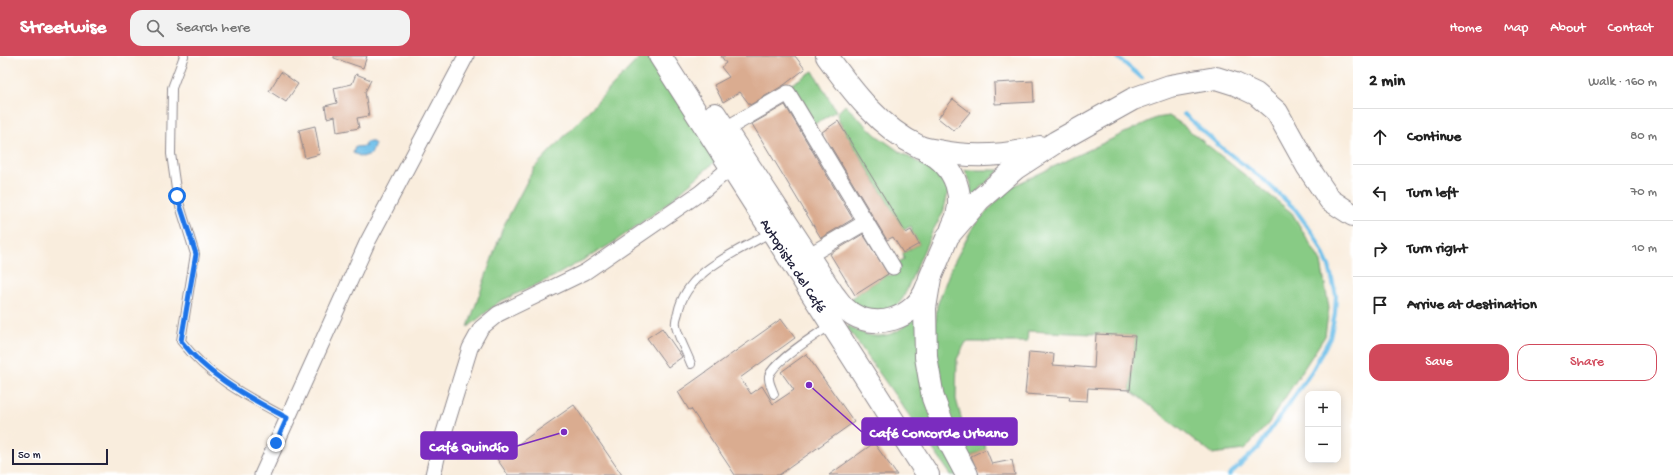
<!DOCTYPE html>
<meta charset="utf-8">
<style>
body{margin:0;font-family:"Gochi Hand",sans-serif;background:#f2f2f2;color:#222}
.controls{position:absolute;right:12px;bottom:12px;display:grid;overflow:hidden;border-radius:8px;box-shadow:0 2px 10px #0003}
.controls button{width:36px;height:36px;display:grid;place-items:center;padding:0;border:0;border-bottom:1px solid #e0e0e0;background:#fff;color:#222;font:20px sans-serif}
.scale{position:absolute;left:12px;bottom:10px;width:96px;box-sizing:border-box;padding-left:4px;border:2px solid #22223b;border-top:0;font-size:11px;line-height:14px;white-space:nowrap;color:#22223b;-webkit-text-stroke:3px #fff;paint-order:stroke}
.stop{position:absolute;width:12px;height:12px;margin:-9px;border:3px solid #1a73e8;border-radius:50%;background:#fff}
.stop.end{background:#1a73e8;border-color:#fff;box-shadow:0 1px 4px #0008}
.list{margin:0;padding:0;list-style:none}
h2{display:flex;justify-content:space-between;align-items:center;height:52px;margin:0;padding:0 16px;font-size:17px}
h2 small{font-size:13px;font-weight:400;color:#767676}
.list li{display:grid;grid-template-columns:26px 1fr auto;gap:12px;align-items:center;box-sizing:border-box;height:56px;padding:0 16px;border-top:1px solid #e0e0e0}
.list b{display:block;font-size:15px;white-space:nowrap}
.list em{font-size:13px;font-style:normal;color:#767676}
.actions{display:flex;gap:8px;padding:12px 16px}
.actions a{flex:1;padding:9px 0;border:1px solid #d1495b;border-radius:12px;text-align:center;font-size:14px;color:#d1495b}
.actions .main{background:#d1495b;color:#fff}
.icon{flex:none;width:22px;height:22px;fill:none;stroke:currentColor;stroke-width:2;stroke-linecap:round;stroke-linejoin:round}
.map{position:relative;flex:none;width:1353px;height:419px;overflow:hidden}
header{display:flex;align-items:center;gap:24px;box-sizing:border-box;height:56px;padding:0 20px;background:#d1495b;color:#fff}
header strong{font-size:19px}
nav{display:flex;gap:22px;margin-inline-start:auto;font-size:14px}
.search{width:280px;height:36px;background:#f2f2f2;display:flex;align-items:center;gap:10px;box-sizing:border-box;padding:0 14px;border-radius:12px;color:#767676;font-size:15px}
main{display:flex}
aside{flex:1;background:#fff}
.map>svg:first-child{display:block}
.green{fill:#88cb85;stroke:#557660}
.water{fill:#6fc0ea;stroke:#487192}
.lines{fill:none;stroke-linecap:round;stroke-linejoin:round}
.stream{stroke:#6fc0ea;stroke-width:4}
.building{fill:#daac90}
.service-casing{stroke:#8e888c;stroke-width:10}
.minor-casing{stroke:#8e888c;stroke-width:17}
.trunk-casing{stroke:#8e888c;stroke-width:24}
.service{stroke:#fff;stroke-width:8}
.minor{stroke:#fff;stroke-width:15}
.trunk{stroke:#fff;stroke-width:22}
.route{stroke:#1a73e8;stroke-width:5}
.labels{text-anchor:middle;stroke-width:3;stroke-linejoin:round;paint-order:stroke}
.street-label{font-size:14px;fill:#22223b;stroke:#fff}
.leader{fill:none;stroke:#7b2cbf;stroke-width:1.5}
.callout-dot{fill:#7b2cbf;stroke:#fff;stroke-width:1.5}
.callout{fill:#7b2cbf;stroke:#7b2cbf;stroke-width:1.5}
.callout-label{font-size:15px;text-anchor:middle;font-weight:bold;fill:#fff}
</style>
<header>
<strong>Streetwise</strong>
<div class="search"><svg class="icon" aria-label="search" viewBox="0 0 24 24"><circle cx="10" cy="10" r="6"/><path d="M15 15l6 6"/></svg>Search here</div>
<nav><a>Home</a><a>Map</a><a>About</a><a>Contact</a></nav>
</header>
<main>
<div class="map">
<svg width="1353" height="419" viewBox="0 0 1353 419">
<rect width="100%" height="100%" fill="#fff"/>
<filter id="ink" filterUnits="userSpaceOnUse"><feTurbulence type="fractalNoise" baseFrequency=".025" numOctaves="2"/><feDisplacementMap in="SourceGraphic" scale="8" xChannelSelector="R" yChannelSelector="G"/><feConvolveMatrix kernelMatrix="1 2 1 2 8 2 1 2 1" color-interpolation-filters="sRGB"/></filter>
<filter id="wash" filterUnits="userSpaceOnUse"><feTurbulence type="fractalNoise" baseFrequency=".012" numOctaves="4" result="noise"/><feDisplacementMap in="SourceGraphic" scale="16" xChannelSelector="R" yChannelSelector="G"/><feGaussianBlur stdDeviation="0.9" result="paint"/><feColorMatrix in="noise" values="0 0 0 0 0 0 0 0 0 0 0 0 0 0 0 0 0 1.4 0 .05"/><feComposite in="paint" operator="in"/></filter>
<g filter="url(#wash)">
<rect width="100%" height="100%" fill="#f9eddd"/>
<g class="green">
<path d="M641 0H650L719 102 663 151 613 187 553 221 499 246 468 271 503 171 534 112Z"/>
<path d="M813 15 836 55 813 69 790 29Z"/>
<path d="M845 49 876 79 900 96 944 121 949 133 943 157 932 176 903 242 897 250 874 256 849 247 855 239 888 218 890 220 900 211 898 207 904 203 903 197 919 188 911 174 912 173 911 170 904 174 839 65 837 57Z"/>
<path d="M1169 60 1180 67 1292 157 1321 206 1329 252 1325 280 1268 368 1244 394 1212 398 1130 334 1135 280 1028 275 1027 286H966L957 303 956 343 963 369 983 385 986 393 969 401 953 374 941 340 934 290 937 250 951 212 974 169 1011 131 1156 62Z"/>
<path d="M965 114H1000L971 141V127Z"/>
<path d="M916 258 960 419H951L847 271 849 270C874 287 898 282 916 258Z"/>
</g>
<path class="water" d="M366 86H373L375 88 371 98 362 101 353 97 355 91 366 90 364 88Z"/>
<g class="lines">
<g class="stream">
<path d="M1116 0 1142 22"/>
<path d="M1184 58 1222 92 1264 124 1295 153 1316 182 1329 210 1336 239 1335 258 1330 282 1312 315 1258 392 1229 419"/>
</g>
</g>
<g id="blocks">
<g class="building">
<path d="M334 0H367L363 12 334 2Z"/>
<path d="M721 0H795L805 13 784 29 750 49 740 36 723 46 714 29 729 21 721 11 726 7Z"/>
<path d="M281 16 298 28 286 46 269 35Z"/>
<path d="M356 18 371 24 365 36 369 60 357 62 359 72 337 76 335 60 327 62 325 50 337 47 334 32 352 28Z"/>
<path d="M1033 25 1034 46 995 48 994 27Z"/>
<path d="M953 43 970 56 954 75 938 62Z"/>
<path d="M785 49 853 163 821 182 752 68Z"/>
<path d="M838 65 906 177 911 174 919 188 903 197 893 181 887 184 822 76Z"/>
<path d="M315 70 320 98 305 102 299 74Z"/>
<path d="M863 178 888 218 855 239 830 198Z"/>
<path d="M781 263 795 282 740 322 751 338 762 330 773 348 794 334 781 316 806 298 854 366 779 419H735L691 353 689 354 678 336Z"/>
<path d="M662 272 682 301 668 311 647 282Z"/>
<path d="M1096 278 1135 280 1130 334 1088 332 1087 345 1069 344 1070 341 1025 338 1029 296 1054 298 1053 309 1094 312Z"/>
<path d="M574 349 622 419H508L497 403Z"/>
<path d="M874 387 897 419H829Z"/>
<path d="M986 393 992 408 1012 404 1015 419H979L971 400Z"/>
</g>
</g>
</g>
<g filter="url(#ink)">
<use href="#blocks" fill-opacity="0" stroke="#8e888c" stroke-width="1"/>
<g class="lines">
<defs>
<g id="service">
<path d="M184 0 172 32 171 98 177 140 195 198 181 285C210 322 246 340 287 362"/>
<path d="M691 308C688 299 676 277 676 269 675 265 677 260 678 257 686 214 738 196 771 176"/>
<path d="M774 338C772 332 768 326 769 320 774 305 817 278 831 269"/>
</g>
<g id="minor">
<path d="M726 73 788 37 893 211"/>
<path d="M808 200 866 166"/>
<path d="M262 419 367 187 466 0"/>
<path d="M433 419 439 393 470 292 481 272 498 258 585 216 700 137 731 111"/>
</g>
<g id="trunk">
<path d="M660 0 928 419"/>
<path d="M827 0C852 35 880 72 920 91 925 93 932 94 938 95 972 102 1006 100 1040 91"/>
<path d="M715 58 833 238C838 244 842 251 848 255 874 276 916 263 927 231"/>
<path d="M927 95C956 110 968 143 952 172"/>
<path d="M967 419 950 387 933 342 926 301 925 252 930 222 948 180 979 144 1016 112 1056 86 1133 43 1170 30 1216 22 1235 28 1256 38 1277 56 1307 110 1330 144 1353 159"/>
</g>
</defs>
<use href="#service" class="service-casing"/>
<use href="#minor" class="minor-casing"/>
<use href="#trunk" class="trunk-casing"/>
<use href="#service" class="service"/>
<use href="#minor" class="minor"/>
<use href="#trunk" class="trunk"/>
</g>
</g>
<g class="lines" filter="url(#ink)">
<path class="route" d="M177 140 196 198 181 285C210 322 247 340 287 362L276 387"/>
</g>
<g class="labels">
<g class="street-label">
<text transform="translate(794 209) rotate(57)" y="5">Autopista del Café</text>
</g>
</g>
<path class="leader" d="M809 329L862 376M564 376L517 390"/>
<g class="callout-dot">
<circle cx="809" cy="329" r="4"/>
<circle cx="564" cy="376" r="4"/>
</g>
<g class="callout">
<rect x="862" y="362" width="155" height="27" rx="4"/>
<rect x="421" y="376" width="96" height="27" rx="4"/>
</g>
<g class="callout-label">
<text x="939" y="381">Café Concorde Urbano</text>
<text x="469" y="395">Café Quindío</text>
</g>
</svg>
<div class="controls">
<button>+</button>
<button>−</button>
</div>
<div class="scale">50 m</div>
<div class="stop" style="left:177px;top:140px"></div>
<div class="stop end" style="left:276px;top:387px"></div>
</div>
<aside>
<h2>2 min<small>Walk · 160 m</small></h2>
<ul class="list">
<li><svg class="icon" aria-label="ahead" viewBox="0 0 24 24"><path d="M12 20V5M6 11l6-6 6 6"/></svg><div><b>Continue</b></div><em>80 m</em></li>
<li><svg class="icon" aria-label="left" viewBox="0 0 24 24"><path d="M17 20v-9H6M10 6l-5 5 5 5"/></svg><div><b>Turn left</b></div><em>70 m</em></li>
<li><svg class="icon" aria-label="right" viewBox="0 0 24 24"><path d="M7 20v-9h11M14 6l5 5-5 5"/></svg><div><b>Turn right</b></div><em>10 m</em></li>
<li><svg class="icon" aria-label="arrive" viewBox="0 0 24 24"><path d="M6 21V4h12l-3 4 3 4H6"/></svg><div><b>Arrive at destination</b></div></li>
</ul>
<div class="actions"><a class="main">Save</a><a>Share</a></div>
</aside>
</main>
